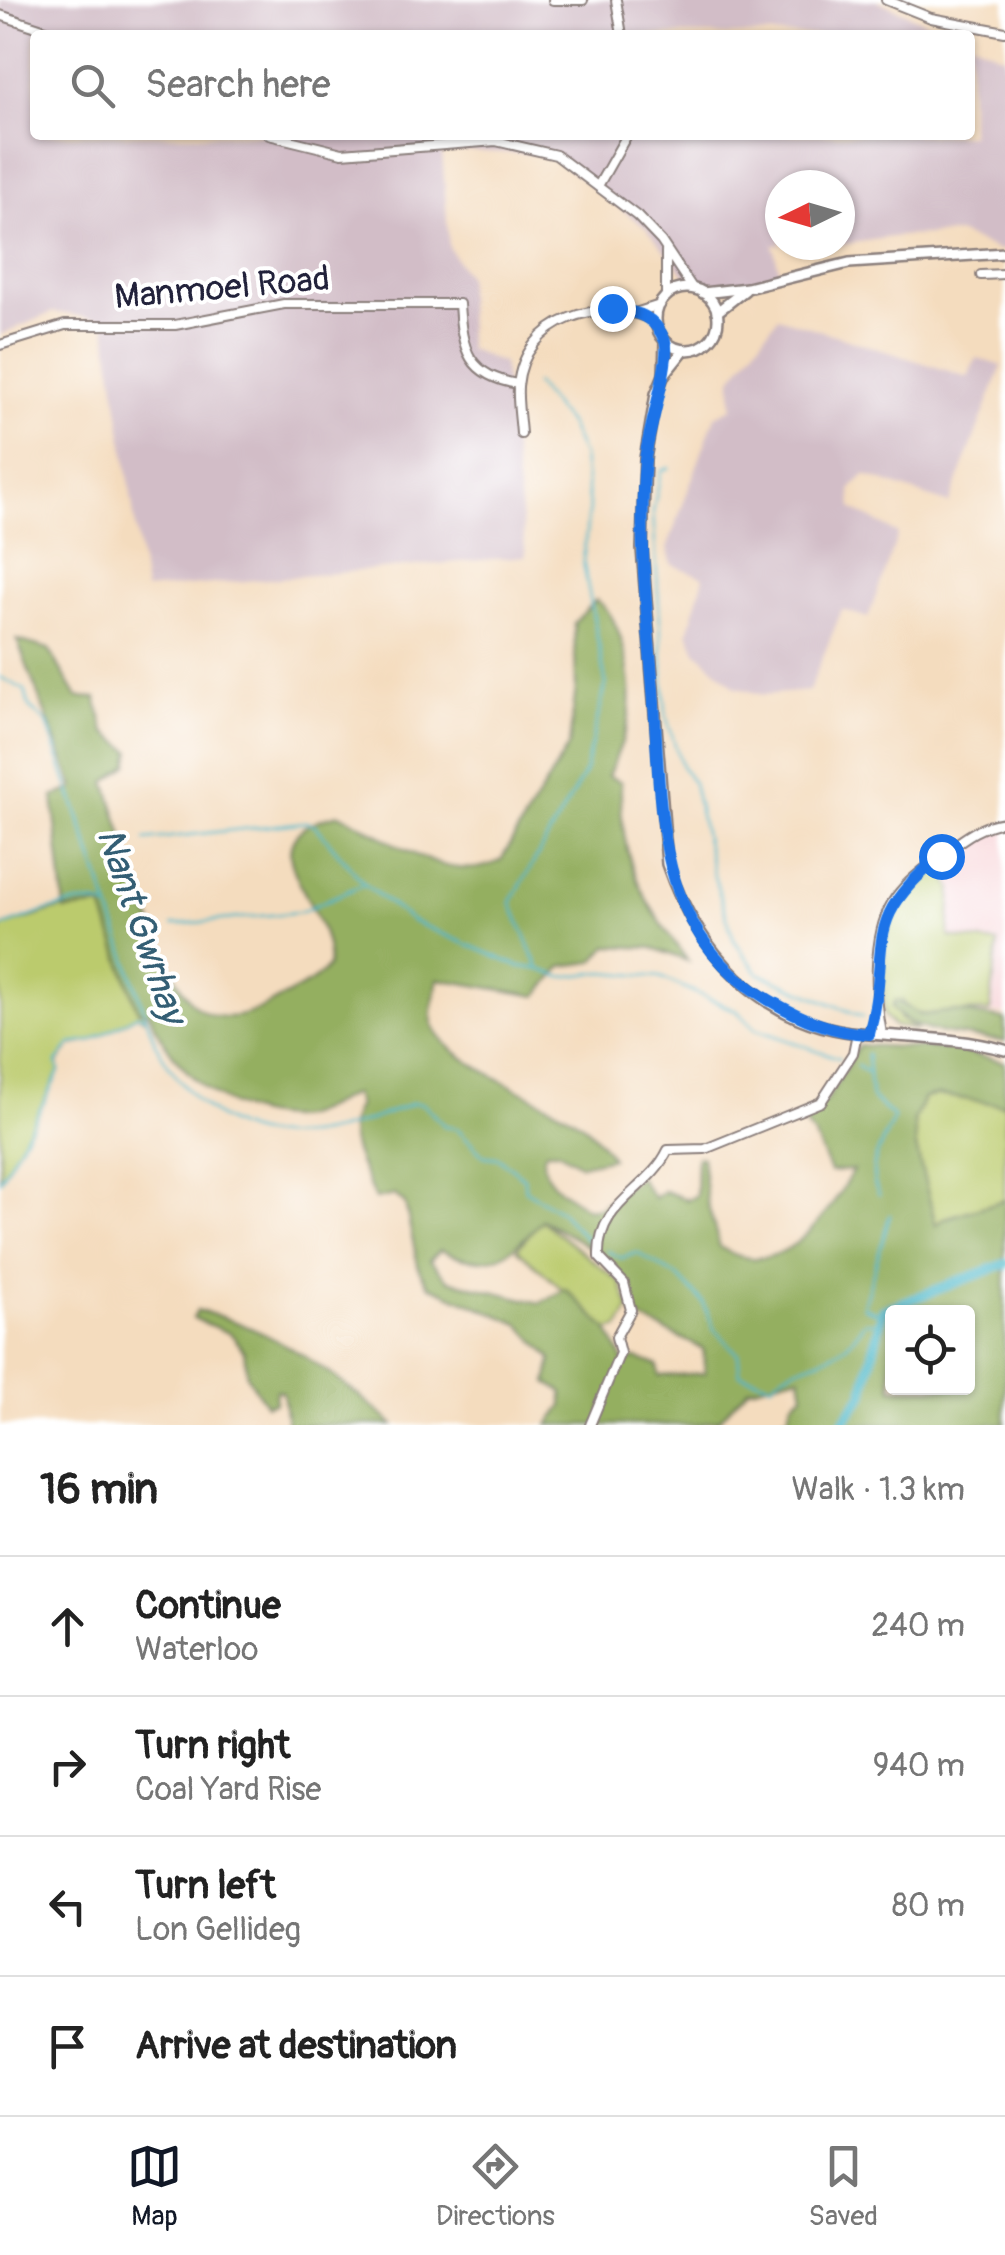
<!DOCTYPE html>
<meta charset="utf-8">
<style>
body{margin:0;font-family:Pangolin,sans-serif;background:#f6f6f6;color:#222}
.controls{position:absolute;right:30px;bottom:30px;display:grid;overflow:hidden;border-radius:10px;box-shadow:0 2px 8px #0004}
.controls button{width:90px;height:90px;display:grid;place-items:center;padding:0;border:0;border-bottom:2px solid #e0e0e0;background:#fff;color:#222;font:50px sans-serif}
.compass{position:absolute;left:765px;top:170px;width:90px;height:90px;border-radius:50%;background:#fff;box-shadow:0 2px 8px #0004;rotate:265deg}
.stop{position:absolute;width:30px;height:30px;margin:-22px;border:8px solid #1a73e8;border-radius:50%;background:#fff}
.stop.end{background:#1a73e8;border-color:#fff;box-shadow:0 2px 10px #0008}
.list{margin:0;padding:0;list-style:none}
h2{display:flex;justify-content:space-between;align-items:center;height:130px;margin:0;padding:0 40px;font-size:42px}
h2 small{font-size:32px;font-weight:400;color:#767676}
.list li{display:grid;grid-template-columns:65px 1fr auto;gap:30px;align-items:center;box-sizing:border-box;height:140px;padding:0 40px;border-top:2px solid #e0e0e0}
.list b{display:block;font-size:38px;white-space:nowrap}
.list p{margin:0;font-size:32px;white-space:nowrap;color:#767676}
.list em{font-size:32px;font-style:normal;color:#767676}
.icon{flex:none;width:55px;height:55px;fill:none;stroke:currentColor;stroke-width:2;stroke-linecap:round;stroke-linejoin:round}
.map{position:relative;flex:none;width:1005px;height:1425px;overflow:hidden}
.search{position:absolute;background:#fff;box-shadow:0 2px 8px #0004;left:30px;right:30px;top:30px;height:110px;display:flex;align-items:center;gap:25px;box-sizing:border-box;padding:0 35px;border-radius:10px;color:#767676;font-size:38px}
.sheet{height:690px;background:#fff}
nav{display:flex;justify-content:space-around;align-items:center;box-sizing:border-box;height:140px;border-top:2px solid #e0e0e0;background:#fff;font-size:28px;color:#767676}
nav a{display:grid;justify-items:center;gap:5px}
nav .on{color:#111827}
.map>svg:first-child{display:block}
.built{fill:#f7cfd3}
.industrial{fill:#d2bdc7}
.green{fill:#bbcb6d;stroke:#6e7654;stroke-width:2.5}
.forest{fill:#94af60;stroke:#5b684e;stroke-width:2.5;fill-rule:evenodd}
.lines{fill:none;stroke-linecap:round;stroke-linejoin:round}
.stream{stroke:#4cb7c9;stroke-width:2.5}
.river{stroke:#4cb7c9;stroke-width:10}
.minor-casing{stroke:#8b7f7c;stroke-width:12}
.major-casing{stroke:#8b7f7c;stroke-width:14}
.minor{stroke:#fff;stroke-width:8}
.major{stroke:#fff;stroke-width:9}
.route{stroke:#1a73e8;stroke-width:12}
.labels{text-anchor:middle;stroke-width:8;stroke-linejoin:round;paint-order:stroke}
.street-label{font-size:35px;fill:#22223b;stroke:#fff}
.water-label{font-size:38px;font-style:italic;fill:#335e74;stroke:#fff}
</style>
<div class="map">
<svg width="1005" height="1425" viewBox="0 0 1005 1425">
<rect width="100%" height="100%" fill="#fff"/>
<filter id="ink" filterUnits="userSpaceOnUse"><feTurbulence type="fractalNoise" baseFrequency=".01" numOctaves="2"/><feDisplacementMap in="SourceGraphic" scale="20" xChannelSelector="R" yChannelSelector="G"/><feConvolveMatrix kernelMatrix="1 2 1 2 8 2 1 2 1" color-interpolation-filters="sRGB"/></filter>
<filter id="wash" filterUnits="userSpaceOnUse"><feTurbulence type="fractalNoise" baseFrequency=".0048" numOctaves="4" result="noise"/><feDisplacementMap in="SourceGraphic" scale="40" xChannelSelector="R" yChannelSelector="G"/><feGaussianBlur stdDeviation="2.25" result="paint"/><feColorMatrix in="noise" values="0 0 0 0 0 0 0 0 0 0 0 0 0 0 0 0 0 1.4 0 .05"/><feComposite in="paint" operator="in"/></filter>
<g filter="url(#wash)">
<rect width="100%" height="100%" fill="#f4dcbe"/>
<path class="built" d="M1005 829V1014L963 1012 891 970 939 870 945 874 955 865 957 857 974 838Z"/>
<g class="industrial">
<path d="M0 0H876L955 35H35V135H970V41L1005 57V249L999 251 959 234 899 236 840 245V185H780V245H839H773L780 273 736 286 691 282 646 228 548 154 442 151 449 247 467 277 468 349 503 363 526 556 145 590 105 320 54 312 0 335Z"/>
<path d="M778 317 968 377 976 358 1002 366 949 504 865 475 851 489 852 508 898 534 868 618 842 610 809 691 763 695 735 687 696 651 688 632 704 577 672 565 667 548 715 416 732 408V378Z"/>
</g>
<g class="green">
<path d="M940 869 952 888 949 937 998 943 990 1012C962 1009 937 1019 909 1012L902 1001 900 1019 918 1030 894 1026 884 1015C883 966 879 884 940 869Z"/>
<path d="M101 904 108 908 146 1019 137 1015 91 1041 71 1045 58 1062 59 1071C42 1111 19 1143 0 1181V927L65 907Z"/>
<path d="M938 1095 1005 1105V1200L946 1218 935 1226 916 1147 914 1120 924 1098Z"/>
<path d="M541 1220 620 1282 630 1308 619 1328 608 1330 517 1249Z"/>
</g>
<g class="forest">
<path d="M596 600C622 615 633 680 630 709 628 732 617 754 608 776L621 782C619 862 642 899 688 961L653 948 608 946 593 962 563 966 537 996 438 979C436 993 429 1012 433 1025 446 1063 548 1100 581 1123 594 1132 603 1146 612 1158L581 1165 558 1151H546C533 1176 569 1197 588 1209L600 1207 639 1177 654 1198 664 1191 688 1200 696 1195 697 1157H702L707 1202 720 1247C780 1286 829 1215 853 1170L830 1172 815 1137 799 1117 827 1100 859 1045 950 1049 1005 1062V1105L938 1095 924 1098 914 1121 916 1147 936 1225 945 1218 1005 1200V1424L754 1425 788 1417 792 1403 803 1394 800 1376C781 1377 768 1386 748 1388L719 1420 696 1425H549L563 1406V1392L547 1383 552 1359 519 1324 429 1286 419 1270 405 1204 395 1195 375 1199C363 1169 339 1134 358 1105L354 1094C335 1101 311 1119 289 1118 222 1116 174 1070 149 1013L138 1011 102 906 65 910 53 797 74 788 17 640 49 649 77 697 96 698 105 732 131 751 128 765 106 782C121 827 165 985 198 1008 220 1024 249 1016 270 1004 288 993 316 983 328 966 336 905 232 838 339 814 387 834 447 890 501 860L569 745 576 687 574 623ZM542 1220C579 1241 635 1266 633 1315L703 1349 705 1373 659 1376 657 1365 636 1358 624 1362 608 1330 566 1289 540 1303 448 1280 430 1260 440 1250C492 1271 506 1258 542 1220ZM892 1312H968V1388H892Z"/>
<path d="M895 1000 921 1015 953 1011 1005 1019V1042C969 1033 914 1039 892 1007Z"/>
<path d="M197 1310C276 1329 333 1372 394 1425H287L283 1392 276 1390 275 1403 266 1405 247 1376 244 1351 231 1334 193 1318Z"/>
</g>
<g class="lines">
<g class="stream">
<path d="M535 384 568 423 583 456 589 507 583 561 606 684 584 774 511 902 539 969 562 977 603 972 660 977 737 1011 755 1029 839 1058"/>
<path d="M669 468 661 471 653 512 666 716 682 767 693 783 713 873 734 940 758 973 863 1017"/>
<path d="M0 677 25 690 29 707 47 723 155 1043C220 1161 303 1150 413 1103L423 1104 445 1126 458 1129 484 1156 499 1158 524 1178 525 1190 560 1211 589 1242"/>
<path d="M145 840 306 822 315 825 364 884"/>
<path d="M173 925 300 912 364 884 412 921 518 966 538 969"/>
<path d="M0 927C28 919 81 892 108 908"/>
<path d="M867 1054 871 1097 894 1118C882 1144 864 1167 879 1195"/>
<path d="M857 1066 869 1073"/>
<path d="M0 1181C19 1143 42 1111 59 1071L57 1062 71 1044 91 1041 137 1015 144 1017"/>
<path d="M607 1251 621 1258 637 1253 677 1276 703 1302 714 1329 738 1354 740 1374 772 1384C798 1356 839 1369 864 1322H876"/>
<path d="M880 1314 863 1307 890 1215"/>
</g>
<path class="river" d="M841 1425 863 1395 883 1310 1005 1264"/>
</g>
</g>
<g filter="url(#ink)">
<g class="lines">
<defs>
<g id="minor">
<path d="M553 0H583"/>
<path d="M616 0 622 35"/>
<path d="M886 0 931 18 1005 32"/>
<path d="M0 15 61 35"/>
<path d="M269 135 342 153 496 141 556 155 637 216 661 241 693 289"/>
<path d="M598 186 627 135"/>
<path d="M981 275 1005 274"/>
<path d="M666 297V252"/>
<path d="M638 312 660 305"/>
<path d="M0 345 65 325H175L284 304H459C462 350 468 376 518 384"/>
<path d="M521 434C520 418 517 402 518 386 524 318 603 294 656 322"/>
<path d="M869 1034 878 1008"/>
<path d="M882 1034C875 997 872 937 892 903 905 882 925 869 943 854 963 839 980 825 1005 822"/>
<path d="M590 1425 620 1353 616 1337 631 1310 624 1283 599 1257C597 1202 648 1192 668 1150L705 1149 821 1102 853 1053 857 1033"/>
</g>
<g id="major">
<circle cx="687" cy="319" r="31"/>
<path d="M703 293 747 288 849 263 1005 253"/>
<path d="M717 312 745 290"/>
<path d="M665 341 664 375 656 394 645 459 642 549 667 864C697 951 761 1024 859 1033 907 1038 958 1037 1005 1050"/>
<path d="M664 375 684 350"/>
</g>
</defs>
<use href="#minor" class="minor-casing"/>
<use href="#major" class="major-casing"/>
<use href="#minor" class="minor"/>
<use href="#major" class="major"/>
</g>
</g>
<g class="lines" filter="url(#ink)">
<path class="route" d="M612 308C638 312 655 316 665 341 672 360 647 433 645 460 638 537 647 613 653 689 662 808 651 931 769 1000 800 1018 833 1033 869 1034 893 945 857 923 941 856"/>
</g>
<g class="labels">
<g class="street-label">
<text transform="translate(222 287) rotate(-5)" y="12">Manmoel Road</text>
</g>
<g class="water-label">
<text transform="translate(142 925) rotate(71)" y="13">Nant Gwrhay</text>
</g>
</g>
</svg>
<div class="controls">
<button><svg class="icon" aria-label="locate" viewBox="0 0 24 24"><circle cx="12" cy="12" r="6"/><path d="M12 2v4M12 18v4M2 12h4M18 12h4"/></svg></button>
</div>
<svg class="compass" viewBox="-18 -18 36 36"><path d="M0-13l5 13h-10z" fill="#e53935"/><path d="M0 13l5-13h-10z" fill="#767676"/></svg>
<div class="stop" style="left:941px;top:856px"></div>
<div class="stop end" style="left:612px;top:308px"></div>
<div class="search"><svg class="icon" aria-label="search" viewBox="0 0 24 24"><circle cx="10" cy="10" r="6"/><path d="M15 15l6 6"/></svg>Search here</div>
</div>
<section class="sheet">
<h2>16 min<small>Walk · 1.3 km</small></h2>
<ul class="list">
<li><svg class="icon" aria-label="ahead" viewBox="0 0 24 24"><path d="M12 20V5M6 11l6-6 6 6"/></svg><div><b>Continue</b><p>Waterloo</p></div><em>240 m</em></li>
<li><svg class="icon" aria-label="right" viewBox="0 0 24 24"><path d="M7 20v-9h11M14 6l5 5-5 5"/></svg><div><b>Turn right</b><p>Coal Yard Rise</p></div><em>940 m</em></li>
<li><svg class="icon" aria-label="left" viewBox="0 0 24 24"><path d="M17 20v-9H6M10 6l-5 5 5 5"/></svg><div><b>Turn left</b><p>Lon Gellideg</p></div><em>80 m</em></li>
<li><svg class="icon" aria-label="arrive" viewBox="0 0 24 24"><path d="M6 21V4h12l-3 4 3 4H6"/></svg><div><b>Arrive at destination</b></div></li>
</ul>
</section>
<nav>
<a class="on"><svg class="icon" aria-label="map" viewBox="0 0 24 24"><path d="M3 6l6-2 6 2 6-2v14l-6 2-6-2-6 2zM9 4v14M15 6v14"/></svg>Map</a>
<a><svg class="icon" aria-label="directions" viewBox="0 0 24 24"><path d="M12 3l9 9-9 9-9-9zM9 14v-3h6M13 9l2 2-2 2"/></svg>Directions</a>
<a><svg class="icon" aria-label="saved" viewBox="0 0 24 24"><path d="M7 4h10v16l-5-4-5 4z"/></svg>Saved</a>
</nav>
